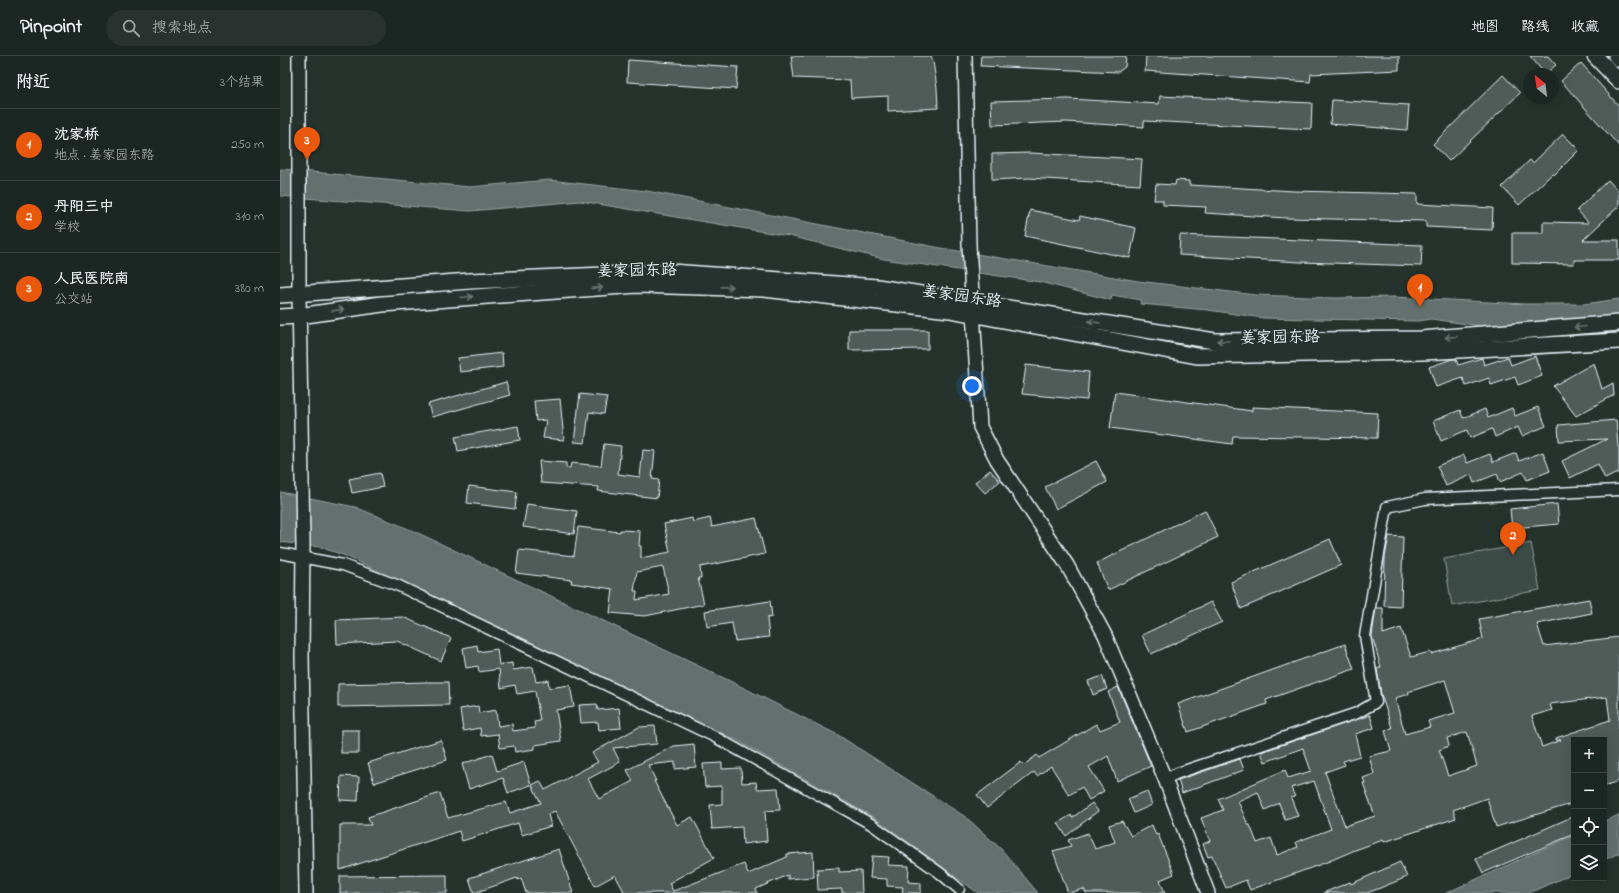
<!DOCTYPE html>
<html lang="zh">
<meta charset="utf-8">
<style>
body{margin:0;font-family:"Indie Flower","LXGW WenKai TC",sans-serif;background:#29322f;color:#f1f3f6}
.controls{position:absolute;right:12px;bottom:12px;display:grid;overflow:hidden;border-radius:0px;box-shadow:0 4px 16px #0002}
.controls button{width:36px;height:36px;display:grid;place-items:center;padding:0;border:0;border-bottom:1px solid #3a4340;background:#1c2622;color:#f1f3f6;font:20px sans-serif}
.compass{position:absolute;left:1243px;top:12px;width:36px;height:36px;border-radius:50%;background:#1c2622;box-shadow:0 4px 16px #0002;rotate:331deg}
.you{position:absolute;left:692px;top:330px;width:14px;height:14px;margin:-10px;border:3px solid #fff;border-radius:50%;background:#1a73e8;box-shadow:0 0 0 6px #1a73e833}
.badge{display:grid;place-items:center;width:26px;height:26px;border-radius:50%;background:#ea580c;color:#fff;font-size:13px;font-weight:700}
.pin{position:absolute;translate:-50% -33px;filter:drop-shadow(0 1px 2px #0008)}
.pin::after{content:'';position:absolute;top:21px;width:14px;height:12px;background:inherit;clip-path:polygon(0 0,100% 0,50% 100%)}
.list{margin:0;padding:0;list-style:none}
h2{display:flex;justify-content:space-between;align-items:center;height:52px;margin:0;padding:0 16px;font-size:17px}
h2 small{font-size:13px;font-weight:400;color:#a0a5a5}
.list li{display:grid;grid-template-columns:26px 1fr auto;gap:12px;align-items:center;box-sizing:border-box;height:72px;padding:0 16px;border-top:1px solid #3a4340}
.list b{display:block;font-size:15px;white-space:nowrap}
.list p{margin:0;font-size:13px;white-space:nowrap;color:#a0a5a5}
.list em{font-size:13px;font-style:normal;color:#a0a5a5}
.icon{flex:none;width:22px;height:22px;fill:none;stroke:currentColor;stroke-width:2;stroke-linecap:round;stroke-linejoin:round}
.map{position:relative;flex:none;width:1339px;height:837px;overflow:hidden}
header{display:flex;align-items:center;gap:24px;box-sizing:border-box;height:56px;padding:0 20px;background:#1c2622;border-bottom:1px solid #3a4340}
header strong{font-size:19px}
nav{display:flex;gap:22px;margin-inline-start:auto;font-size:14px}
.search{width:280px;height:36px;background:#29322f;display:flex;align-items:center;gap:10px;box-sizing:border-box;padding:0 14px;border-radius:22px;color:#a0a5a5;font-size:15px}
main{display:flex}
aside{flex:1;background:#1c2622}
.map>svg:first-child{display:block}
.green{fill:#3e4b47;stroke:#939ea0}
.water{fill:#636f6d;stroke:#98a3a5}
.building{fill:#505c59;stroke:#e8f1f8;fill-rule:evenodd}
.lines{fill:none;stroke-linecap:round;stroke-linejoin:round}
.minor-casing{stroke:#e8f1f8;stroke-width:13}
.tertiary-casing{stroke:#e8f1f8;stroke-width:16}
.secondary-casing{stroke:#e8f1f8;stroke-width:18}
.minor{stroke:#26332d;stroke-width:10}
.tertiary{stroke:#26332d;stroke-width:13}
.secondary{stroke:#26332d;stroke-width:15}
.oneway{stroke:#6a7674}
.labels{text-anchor:middle;stroke-width:3.5;stroke-linejoin:round;paint-order:stroke}
.street-label{font-size:16px;fill:#e8f1f8;stroke:#26332d}
</style>
<header>
<strong>Pinpoint</strong>
<div class="search"><svg class="icon" aria-label="search" viewBox="0 0 24 24"><circle cx="10" cy="10" r="6"/><path d="M15 15l6 6"/></svg>搜索地点</div>
<nav><a>地图</a><a>路线</a><a>收藏</a></nav>
</header>
<main>
<aside>
<h2>附近<small>3个结果</small></h2>
<ul class="list">
<li><span class="badge">1</span><div><b>沈家桥</b><p>地点 · 姜家园东路</p></div><em>250 m</em></li>
<li><span class="badge">2</span><div><b>丹阳三中</b><p>学校</p></div><em>310 m</em></li>
<li><span class="badge">3</span><div><b>人民医院南</b><p>公交站</p></div><em>380 m</em></li>
</ul>
</aside>
<div class="map">
<svg width="1339" height="837" viewBox="0 0 1339 837">
<rect width="100%" height="100%" fill="#26332d"/>
<filter id="ink" filterUnits="userSpaceOnUse"><feTurbulence type="fractalNoise" baseFrequency=".025" numOctaves="2"/><feDisplacementMap in="SourceGraphic" scale="8" xChannelSelector="R" yChannelSelector="G"/><feConvolveMatrix kernelMatrix="1 2 1 2 8 2 1 2 1" color-interpolation-filters="sRGB"/></filter>
<g filter="url(#ink)">
<path class="green" d="M1251 487 1260 534 1172 550 1164 503Z"/>
<g class="water">
<path d="M0 113 190 131 269 124 367 135 666 193 858 225 976 239 1054 242 1114 241 1245 248H1304L1339 243V263L1202 270 1151 263 1139 265 983 262 928 254 860 248 861 244 832 239 831 244 760 226 604 203 509 180 300 145 190 155 0 140Z"/>
<path d="M0 436 75 451 136 476 448 624 558 679 687 762 722 794 758 837H698L595 762 456 684 66 500 40 491 0 486Z"/>
<path d="M1339 759V797L1324 804V765Z"/>
<path d="M1294 779V817L1249 837H1166Z"/>
</g>
<g class="building">
<path d="M511 0H651L653 5 657 32 658 52 608 55V40L571 42 570 24 514 22Z"/>
<path d="M701 0H846L845 11 838 16 700 10Z"/>
<path d="M866 0H1119V14L1031 18 1030 26 865 15Z"/>
<path d="M1250 0H1268L1276 9 1265 18Z"/>
<path d="M348 4 458 11 456 33 347 26Z"/>
<path d="M1301 7 1339 50V90L1281 25Z"/>
<path d="M1223 19 1240 37 1169 105 1153 88Z"/>
<path d="M880 40 1032 47 1031 73 864 65V71L787 66 712 69 711 45 788 43 879 48Z"/>
<path d="M1052 44 1129 49 1127 74 1050 68Z"/>
<path d="M1283 78 1299 94 1274 119 1272 118 1239 149 1222 131 1250 104 1253 107Z"/>
<path d="M750 97 862 103 860 129 749 122 712 124V98Z"/>
<path d="M896 124 909 125V129L1014 135 1137 138V148L1213 152 1212 174 1146 171V165L1006 162 925 157 926 151 883 149V144H874L876 128 895 129Z"/>
<path d="M1328 124 1339 136V150L1303 184H1339V204H1294V208L1232 207V177H1263V166L1309 167 1297 154Z"/>
<path d="M750 154 799 164 800 160 856 172 850 202 745 180Z"/>
<path d="M900 179 1142 189 1141 210 1020 206 899 199Z"/>
<path d="M569 274H648V293L569 294Z"/>
<path d="M222 297 223 311 180 316 178 302Z"/>
<path d="M1255 300 1262 320 1238 329 1235 321 1211 329 1209 322 1186 330 1183 322 1156 331 1149 311 1172 303H1176L1178 309 1202 302 1204 309 1228 301 1231 309Z"/>
<path d="M1314 307 1322 333 1333 327 1334 339 1296 360 1273 330Z"/>
<path d="M746 309 809 316 807 344 742 338Z"/>
<path d="M226 326 230 339 152 361 148 348Z"/>
<path d="M835 336 972 355V351L1098 357 1097 382 953 380 952 388 830 372Z"/>
<path d="M300 338 327 341 324 358 309 356 305 387 294 386Z"/>
<path d="M280 343 284 384 263 382 266 364 256 365 254 345Z"/>
<path d="M1258 351 1266 370 1242 380 1238 371 1215 381 1212 373 1190 382 1187 374 1161 385 1153 365 1180 354 1183 362 1205 353 1208 362 1232 352 1235 360Z"/>
<path d="M1336 364 1338 391H1339V416L1325 423 1318 408 1290 422 1282 405 1327 383 1279 385 1278 369Z"/>
<path d="M238 370 240 384 178 395 175 381Z"/>
<path d="M324 388 341 390 338 418 360 421 363 394 375 395 372 423 379 424 377 442 318 435 319 431 261 427 259 405 286 407V412H290L291 407 321 410Z"/>
<path d="M1263 396 1270 415 1247 424 1243 416 1220 426 1217 418 1194 427 1191 419 1166 430 1157 410 1184 399 1187 407 1210 398 1213 406 1236 397 1239 405Z"/>
<path d="M816 405 827 426 776 453 765 431Z"/>
<path d="M710 414 720 425 705 437 695 426Z"/>
<path d="M100 417 103 431 72 437 69 423Z"/>
<path d="M189 430 237 436 235 453 187 447Z"/>
<path d="M247 448 297 455 294 478 243 471Z"/>
<path d="M1277 448 1279 468 1232 472 1230 453Z"/>
<path d="M925 454 938 481 828 534 817 507Z"/>
<path d="M412 462 413 466 430 462 432 471 476 462 485 498 420 511 421 522H418L424 548 365 560 330 557 333 533 291 527 292 524 236 517 239 494 294 500 298 471 340 476V474L360 475 359 490H361V502L390 496 384 468ZM383 511 389 538 356 544 357 535H354L357 516Z"/>
<path d="M1109 480 1123 481 1121 551 1104 550 1105 501Z"/>
<path d="M1050 483 1061 509 961 553 951 526Z"/>
<path d="M1309 543 1312 557 1257 568 1264 590 1339 581V725L1324 730V684H1294V747L1216 771 1207 742 1173 754 1176 762 1104 786 1103 784 1075 794 1047 806 970 834 966 824 946 832 932 800 928 801 923 788 930 785 921 762 943 754 938 743 1005 714 1008 722 1031 715 1023 692 985 706 981 696 1090 659 1094 672 1075 678 1080 700 1063 705 1065 709 1045 716 1065 770 1095 760 1083 727H1085L1083 722 1094 718 1089 700 1111 695 1105 675 1112 672 1101 638 1097 613 1101 611 1092 580 1096 552H1103V578L1121 572 1131 601 1150 596 1151 598 1203 583 1199 563ZM1165 624 1175 657 1148 665 1150 671 1125 678 1115 642 1129 638 1128 636ZM1327 641 1330 664 1276 682V684H1281L1262 691 1252 660 1272 654 1270 648ZM1187 676 1197 710 1168 720 1159 694 1169 690 1167 682ZM1034 725 1051 773 1016 786 1018 791 997 799 991 782 977 787 970 769H968L958 745 978 736 985 754 999 747 1005 764 1018 760 1011 742 1015 741 1011 732Z"/>
<path d="M490 545 492 561 487 562 489 581 455 585 452 567 427 571 425 555Z"/>
<path d="M931 546 942 566 871 598 862 579Z"/>
<path d="M123 561 171 582 161 605 117 585 57 588 56 564Z"/>
<path d="M1065 588 1074 613 986 644 987 648 908 676 898 648Z"/>
<path d="M197 589 198 596 217 593 219 609 232 607 233 614 253 611 256 626 268 624 269 632 290 629 294 651 276 654 281 685 255 689V693L235 696 234 690 220 692 218 678 201 680 200 672 183 675 180 653 198 650 199 657 216 654 218 670 232 668 233 675 255 672 254 666 260 665 255 635 237 638 235 629 221 632 219 613 199 616 198 610 186 612 183 592Z"/>
<path d="M822 620 827 633 813 639 808 625Z"/>
<path d="M148 626H168L169 649 58 651V628Z"/>
<path d="M838 631 871 710 837 725 828 700 809 711 824 735 809 744 802 731 789 739 771 710 757 720 754 716 707 752 697 739 741 706 744 709 757 699 759 702 816 668 820 674 840 666 828 636Z"/>
<path d="M317 648 318 654 339 652 341 672 319 674 318 666 301 667 299 649Z"/>
<path d="M375 670 377 688 333 692 340 706 308 723 319 743 353 725 347 714 394 690 414 688 416 711 395 713V706L368 709 376 725H374L397 769 412 761 434 802 389 827 393 835 464 808 468 818 507 801V798L533 796 534 821 508 823V819L476 833 477 837H345L335 819 315 830 275 755 268 758 271 770 242 779 238 767 182 785 179 775 60 814V769H91L88 761 160 737 168 762 226 746 230 757 261 747 252 729 260 725 265 734 318 706 312 697 359 671Z"/>
<rect x="61" y="674" width="18" height="23"/>
<path d="M161 684 167 704 94 727 88 707Z"/>
<path d="M212 698 217 715 244 706 251 729 228 737 223 722 189 733 182 708Z"/>
<path d="M960 703 964 714 902 737 898 724Z"/>
<path d="M442 707V713L461 712 462 727 476 726 477 733 498 732 500 754 485 755 487 785 463 788 462 771 432 773 430 749 442 748V730L425 731 423 708Z"/>
<path d="M61 720 79 721 78 745 60 744Z"/>
<path d="M867 735 872 749 854 757 848 743Z"/>
<path d="M812 747 818 755 786 780 778 767 791 759 792 762Z"/>
<path d="M1294 760V778L1203 817 1196 803Z"/>
<path d="M842 765 851 780 872 769 876 779 878 778 894 818 880 824 885 837H806L804 833 788 837 773 795 791 790 788 784 808 777 815 793 835 786 829 769Z"/>
<path d="M279 793 293 837H246L241 822 238 824 237 822 194 837 189 822Z"/>
<path d="M592 800 609 801 608 809 629 810 628 826 641 827V837H622L623 831 607 830V823L590 822Z"/>
<path d="M1120 806 1127 821 1100 832 1087 837H1043L1070 826 1071 828Z"/>
<path d="M559 812V816L581 815 582 837H562V833L538 834 537 813Z"/>
<path d="M167 819V837H60V820Z"/>
</g>
<g class="lines">
<defs>
<g id="minor">
<path d="M0 497 63 509 119 530 435 681 591 768 660 817 679 833"/>
<path d="M885 723 898 717 1077 657 1096 646 1085 580 1107 451 1145 443 1339 434"/>
</g>
<g id="tertiary">
<path d="M19 0V238L23 489 22 600 26 837"/>
<path d="M685 0 689 189 700 371 717 404 787 509 825 579 885 723 928 837"/>
</g>
<g id="secondary">
<path d="M1315 0 1339 25"/>
<path d="M1336 0 1339 3"/>
<path d="M0 239 190 225 391 216 597 231 935 285 1141 283 1339 267"/>
<path d="M0 261 19 260 102 248 357 229 484 233 670 254 917 300 1143 296 1339 285"/>
</g>
</defs>
<use href="#minor" class="minor-casing"/>
<use href="#tertiary" class="tertiary-casing"/>
<use href="#secondary" class="secondary-casing"/>
<use href="#minor" class="minor"/>
<use href="#tertiary" class="tertiary"/>
<use href="#secondary" class="secondary"/>
</g>
<defs><path id="oneway-shaft" d="M-6 0H5M1.5-3L5.5 0L1.5 3" fill="none" stroke-width="1.6" stroke-linecap="round" stroke-linejoin="round"/></defs>
<g class="oneway">
<use href="#oneway-shaft" transform="translate(447 231) rotate(2)"/>
<use href="#oneway-shaft" transform="translate(317 232) rotate(-4)"/>
<use href="#oneway-shaft" transform="translate(187 241) rotate(-5)"/>
<use href="#oneway-shaft" transform="translate(58 254) rotate(-8)"/>
<use href="#oneway-shaft" transform="translate(814 266) rotate(-171)"/>
<use href="#oneway-shaft" transform="translate(1300 271) rotate(175)"/>
<use href="#oneway-shaft" transform="translate(1171 281) rotate(175)"/>
<use href="#oneway-shaft" transform="translate(943 285) rotate(180)"/>
</g>
</g>
<g class="labels">
<g class="street-label">
<text transform="translate(357 213) rotate(-1)" y="6">姜家园东路</text>
<text transform="translate(682 239) rotate(8)" y="6">姜家园东路</text>
<text transform="translate(1000 280) rotate(-1)" y="6">姜家园东路</text>
</g>
</g>
</svg>
<div class="controls">
<button>+</button>
<button>−</button>
<button><svg class="icon" aria-label="locate" viewBox="0 0 24 24"><circle cx="12" cy="12" r="6"/><path d="M12 2v4M12 18v4M2 12h4M18 12h4"/></svg></button>
<button><svg class="icon" aria-label="layers" viewBox="0 0 24 24"><path d="M12 4l9 5-9 5-9-5zM3 14l9 5 9-5"/></svg></button>
</div>
<svg class="compass" viewBox="-18 -18 36 36"><path d="M0-13l5 13h-10z" fill="#e53935"/><path d="M0 13l5-13h-10z" fill="#a0a5a5"/></svg>
<div class="you"></div>
<div class="pin badge" style="left:1140px;top:251px">1</div>
<div class="pin badge" style="left:1233px;top:499px">2</div>
<div class="pin badge" style="left:27px;top:104px">3</div>
</div>
</main>
